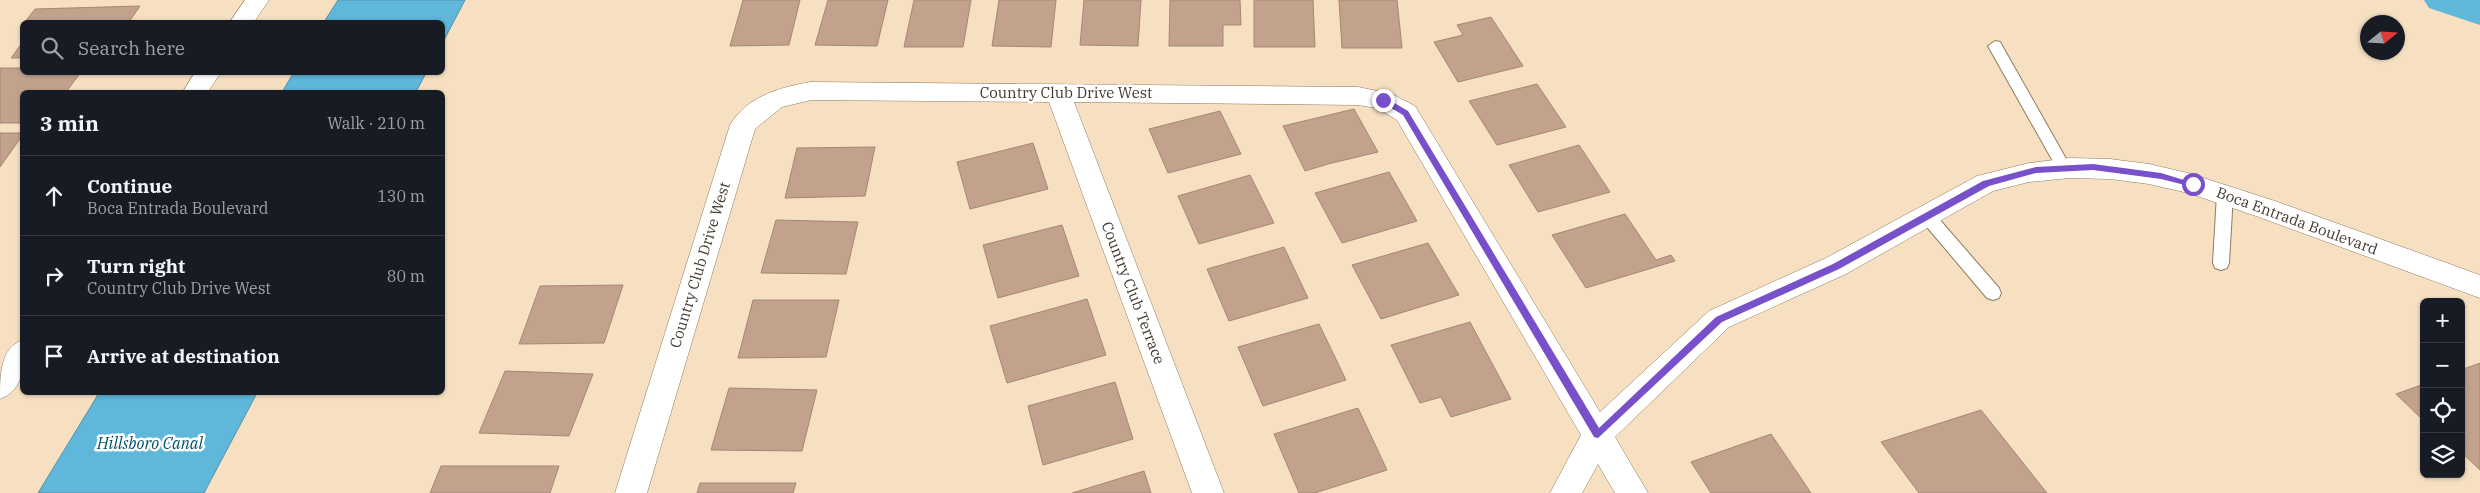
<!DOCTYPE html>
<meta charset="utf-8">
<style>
body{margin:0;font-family:"IBM Plex Serif",serif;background:#242831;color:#f1f3f6}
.controls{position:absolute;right:15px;bottom:15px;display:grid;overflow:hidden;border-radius:8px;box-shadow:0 1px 4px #0004}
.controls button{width:45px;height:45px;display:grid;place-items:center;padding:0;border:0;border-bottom:1px solid #363941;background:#171b24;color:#f1f3f6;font:25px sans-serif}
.compass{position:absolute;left:2360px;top:15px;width:45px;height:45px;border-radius:50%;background:#171b24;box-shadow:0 1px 4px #0004;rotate:72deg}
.stop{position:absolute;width:15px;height:15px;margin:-11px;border:4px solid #7851ca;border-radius:50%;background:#fff}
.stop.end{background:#7851ca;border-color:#fff;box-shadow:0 1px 5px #0008}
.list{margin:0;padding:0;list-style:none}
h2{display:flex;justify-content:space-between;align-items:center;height:65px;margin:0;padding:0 20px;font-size:21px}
h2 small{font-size:16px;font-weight:400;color:#9ea1a6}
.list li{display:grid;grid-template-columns:32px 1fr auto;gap:15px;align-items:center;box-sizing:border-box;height:80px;padding:0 20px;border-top:1px solid #363941}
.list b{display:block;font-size:19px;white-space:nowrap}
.list p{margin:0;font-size:16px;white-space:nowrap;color:#9ea1a6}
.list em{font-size:16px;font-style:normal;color:#9ea1a6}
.icon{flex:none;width:28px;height:28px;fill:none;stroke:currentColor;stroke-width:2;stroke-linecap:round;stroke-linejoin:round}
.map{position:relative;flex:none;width:2480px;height:493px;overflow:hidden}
.search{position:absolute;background:#171b24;box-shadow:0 1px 4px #0004;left:20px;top:20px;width:425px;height:55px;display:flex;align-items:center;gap:12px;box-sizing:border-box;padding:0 18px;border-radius:8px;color:#9ea1a6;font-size:19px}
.panel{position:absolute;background:#171b24;box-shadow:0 1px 4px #0004;left:20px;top:90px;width:425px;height:305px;border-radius:8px}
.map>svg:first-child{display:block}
.water{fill:#5fb7da;stroke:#5792a7}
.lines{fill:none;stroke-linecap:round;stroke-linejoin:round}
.canal{fill:#5fb7da;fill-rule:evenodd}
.building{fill:#c2a28d;stroke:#a58772}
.lane-casing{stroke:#8f7b5f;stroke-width:2}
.street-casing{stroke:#8f7b5f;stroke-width:1}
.secondary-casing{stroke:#8f7b5f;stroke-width:1}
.lane{fill:#fff;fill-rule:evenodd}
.street{fill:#fff;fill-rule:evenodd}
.secondary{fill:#fff;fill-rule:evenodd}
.route{fill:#7851ca}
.labels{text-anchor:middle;stroke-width:5;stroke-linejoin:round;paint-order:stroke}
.street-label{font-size:15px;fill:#443b2f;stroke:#fff}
.water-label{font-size:16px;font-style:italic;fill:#025169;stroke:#fff}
</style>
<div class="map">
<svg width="2480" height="493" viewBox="0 0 2480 493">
<rect width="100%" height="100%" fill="#f6e0c1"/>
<g class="water">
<path d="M338 0H465L443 42 442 22H324Z"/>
<path d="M294 72H426V73L416 92H282Z"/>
<path d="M99 393V392L257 393 204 493H38Z"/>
</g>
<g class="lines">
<path class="canal" d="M2424 0H2480V25L2429 8Z"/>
</g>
<g class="building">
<path d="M743 0H800L789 45 730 46Z"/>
<path d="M828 0H888L877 46 815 45Z"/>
<path d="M914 0H971L963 47H904Z"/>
<path d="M999 0H1056L1051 47 992 46Z"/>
<path d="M1084 0H1141L1138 46 1080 45Z"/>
<path d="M1170 0H1240L1241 25H1223V46H1169Z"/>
<path d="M1254 0H1313L1315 47H1254Z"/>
<path d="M1339 0H1397L1402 48H1342Z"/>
<path d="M140 6 129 22H25L35 9Z"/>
<path d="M1491 17 1523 66 1458 82 1434 42 1463 35 1457 25Z"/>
<path d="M22 43V58H11Z"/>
<path d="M0 68H22V72H81L66 92H22V123H0Z"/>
<path d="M1537 84 1566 127 1497 145 1469 101Z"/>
<path d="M1354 109 1378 152 1328 164 1305 171 1283 126Z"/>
<path d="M1220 111 1241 154 1168 173 1149 129Z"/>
<path d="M0 133H22V136L0 167Z"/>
<path d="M1033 143 1048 189 970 209 957 162Z"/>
<path d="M1579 145 1610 192 1538 212 1509 165Z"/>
<path d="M875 147 865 196 785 198 797 148Z"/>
<path d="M1389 172 1417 221 1342 243 1315 193Z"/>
<path d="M1250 175 1274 223 1199 244 1178 196Z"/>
<path d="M1625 214 1656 260 1671 255 1675 261 1586 288 1552 235Z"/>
<path d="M776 220 858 222 846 274 761 273Z"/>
<path d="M1062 225 1079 276 998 298 983 245Z"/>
<path d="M1428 243 1459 295 1381 319 1352 265Z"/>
<path d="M1284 247 1308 298 1229 321 1207 269Z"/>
<path d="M623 285 604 343 519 344 540 286Z"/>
<path d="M1087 299 1106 355 1007 383 990 326Z"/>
<path d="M753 300H839L826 357 738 358Z"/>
<path d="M1470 322 1511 399 1451 417 1441 397 1420 403 1391 345Z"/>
<path d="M1319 324 1346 380 1263 406 1238 347Z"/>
<path d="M2480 363V470L2461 452V370Z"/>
<path d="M505 371 593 374 569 436 479 433Z"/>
<path d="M1115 382 1133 439 1043 465 1028 406Z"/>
<path d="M2424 384V421L2396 394Z"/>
<path d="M729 388 817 390 802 451 711 450Z"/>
<path d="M1358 408 1387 470 1315 493H1299L1274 434Z"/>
<path d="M1981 410 2047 493H1919L1881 442Z"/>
<path d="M1771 434 1811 493H1711L1691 462Z"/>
<path d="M441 466H559L550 493H430Z"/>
<path d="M1144 471 1151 493H1072Z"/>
<path d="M700 483H796L793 493H697Z"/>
</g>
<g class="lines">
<defs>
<g id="lane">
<path d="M1995 41 2000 42 2069 164 2072 168 2069 172H2059L1988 46Z"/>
<path d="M2225 188 2231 190 2233 194 2229 263 2227 268 2221 270 2215 268 2213 263 2217 194 2219 190Z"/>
<path d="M1927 210 1933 212 1999 288 2001 293 1999 298 1993 300 1987 298 1921 220 1919 216 1921 212Z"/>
</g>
<path id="street" d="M811 82 1358 87 1392 94 1415 106 1600 412 1709 311 1826 258 1977 176 2029 163 2070 158 2110 159 2149 164 2188 173 2275 201 2480 275V298L2256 216 2188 193 2149 184 2110 179 2070 178 2029 182 1993 191 1846 274 1729 327 1615 437 1648 493H1615L1598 464 1582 493H1550L1581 435 1397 120 1377 108 1358 105 1074 102 1224 493H1192L1049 102 811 100 782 107 755 129 647 493H615L730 125C747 96 781 87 811 82Z"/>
<g id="secondary">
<path d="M245 0H269L254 22H230Z"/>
<path d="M195 72H221L208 92H183Z"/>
<path d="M22 340C25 362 25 390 0 399 0 375 0 349 22 340Z"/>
</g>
</defs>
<use href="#lane" class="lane-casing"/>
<use href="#street" class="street-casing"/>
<use href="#secondary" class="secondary-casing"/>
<use href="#lane" class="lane"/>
<use href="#street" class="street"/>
<use href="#secondary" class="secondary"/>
</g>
<path class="route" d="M1381 98H1386L1408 111 1599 428 1716 317 1833 264 1983 181 2036 167 2093 164 2161 173 2197 184 2193 187 2161 179 2093 170 2036 173 1989 186 1839 269 1722 322 1598 438 1594 437 1403 115 1381 102Z"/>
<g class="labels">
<g class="street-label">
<text x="1066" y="98">Country Club Drive West</text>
<text transform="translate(2297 221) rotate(20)" y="5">Boca Entrada Boulevard</text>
<text transform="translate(700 265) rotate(-73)" y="5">Country Club Drive West</text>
<text transform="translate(1133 293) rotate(69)" y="5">Country Club Terrace</text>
</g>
<g class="water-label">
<text x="150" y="449">Hillsboro Canal</text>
</g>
</g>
</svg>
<div class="controls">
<button>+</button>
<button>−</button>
<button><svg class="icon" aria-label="locate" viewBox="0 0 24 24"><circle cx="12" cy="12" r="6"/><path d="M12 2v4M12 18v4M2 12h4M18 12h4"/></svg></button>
<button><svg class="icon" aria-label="layers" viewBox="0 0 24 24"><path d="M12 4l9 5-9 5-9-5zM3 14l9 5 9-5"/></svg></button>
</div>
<svg class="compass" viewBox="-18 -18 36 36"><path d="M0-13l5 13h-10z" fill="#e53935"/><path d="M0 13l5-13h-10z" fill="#9ea1a6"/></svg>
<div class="stop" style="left:2193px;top:184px"></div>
<div class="stop end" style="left:1383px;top:100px"></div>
<div class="search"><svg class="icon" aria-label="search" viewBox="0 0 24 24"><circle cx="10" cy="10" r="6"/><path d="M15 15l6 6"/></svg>Search here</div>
<section class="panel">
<h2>3 min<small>Walk · 210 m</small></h2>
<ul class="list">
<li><svg class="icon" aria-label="ahead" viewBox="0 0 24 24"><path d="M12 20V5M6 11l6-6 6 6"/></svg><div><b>Continue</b><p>Boca Entrada Boulevard</p></div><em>130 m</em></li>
<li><svg class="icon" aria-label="right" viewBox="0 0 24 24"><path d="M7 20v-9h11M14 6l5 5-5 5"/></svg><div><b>Turn right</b><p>Country Club Drive West</p></div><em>80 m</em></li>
<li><svg class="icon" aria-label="arrive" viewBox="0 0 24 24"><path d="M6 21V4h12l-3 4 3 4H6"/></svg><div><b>Arrive at destination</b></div></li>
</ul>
</section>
</div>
